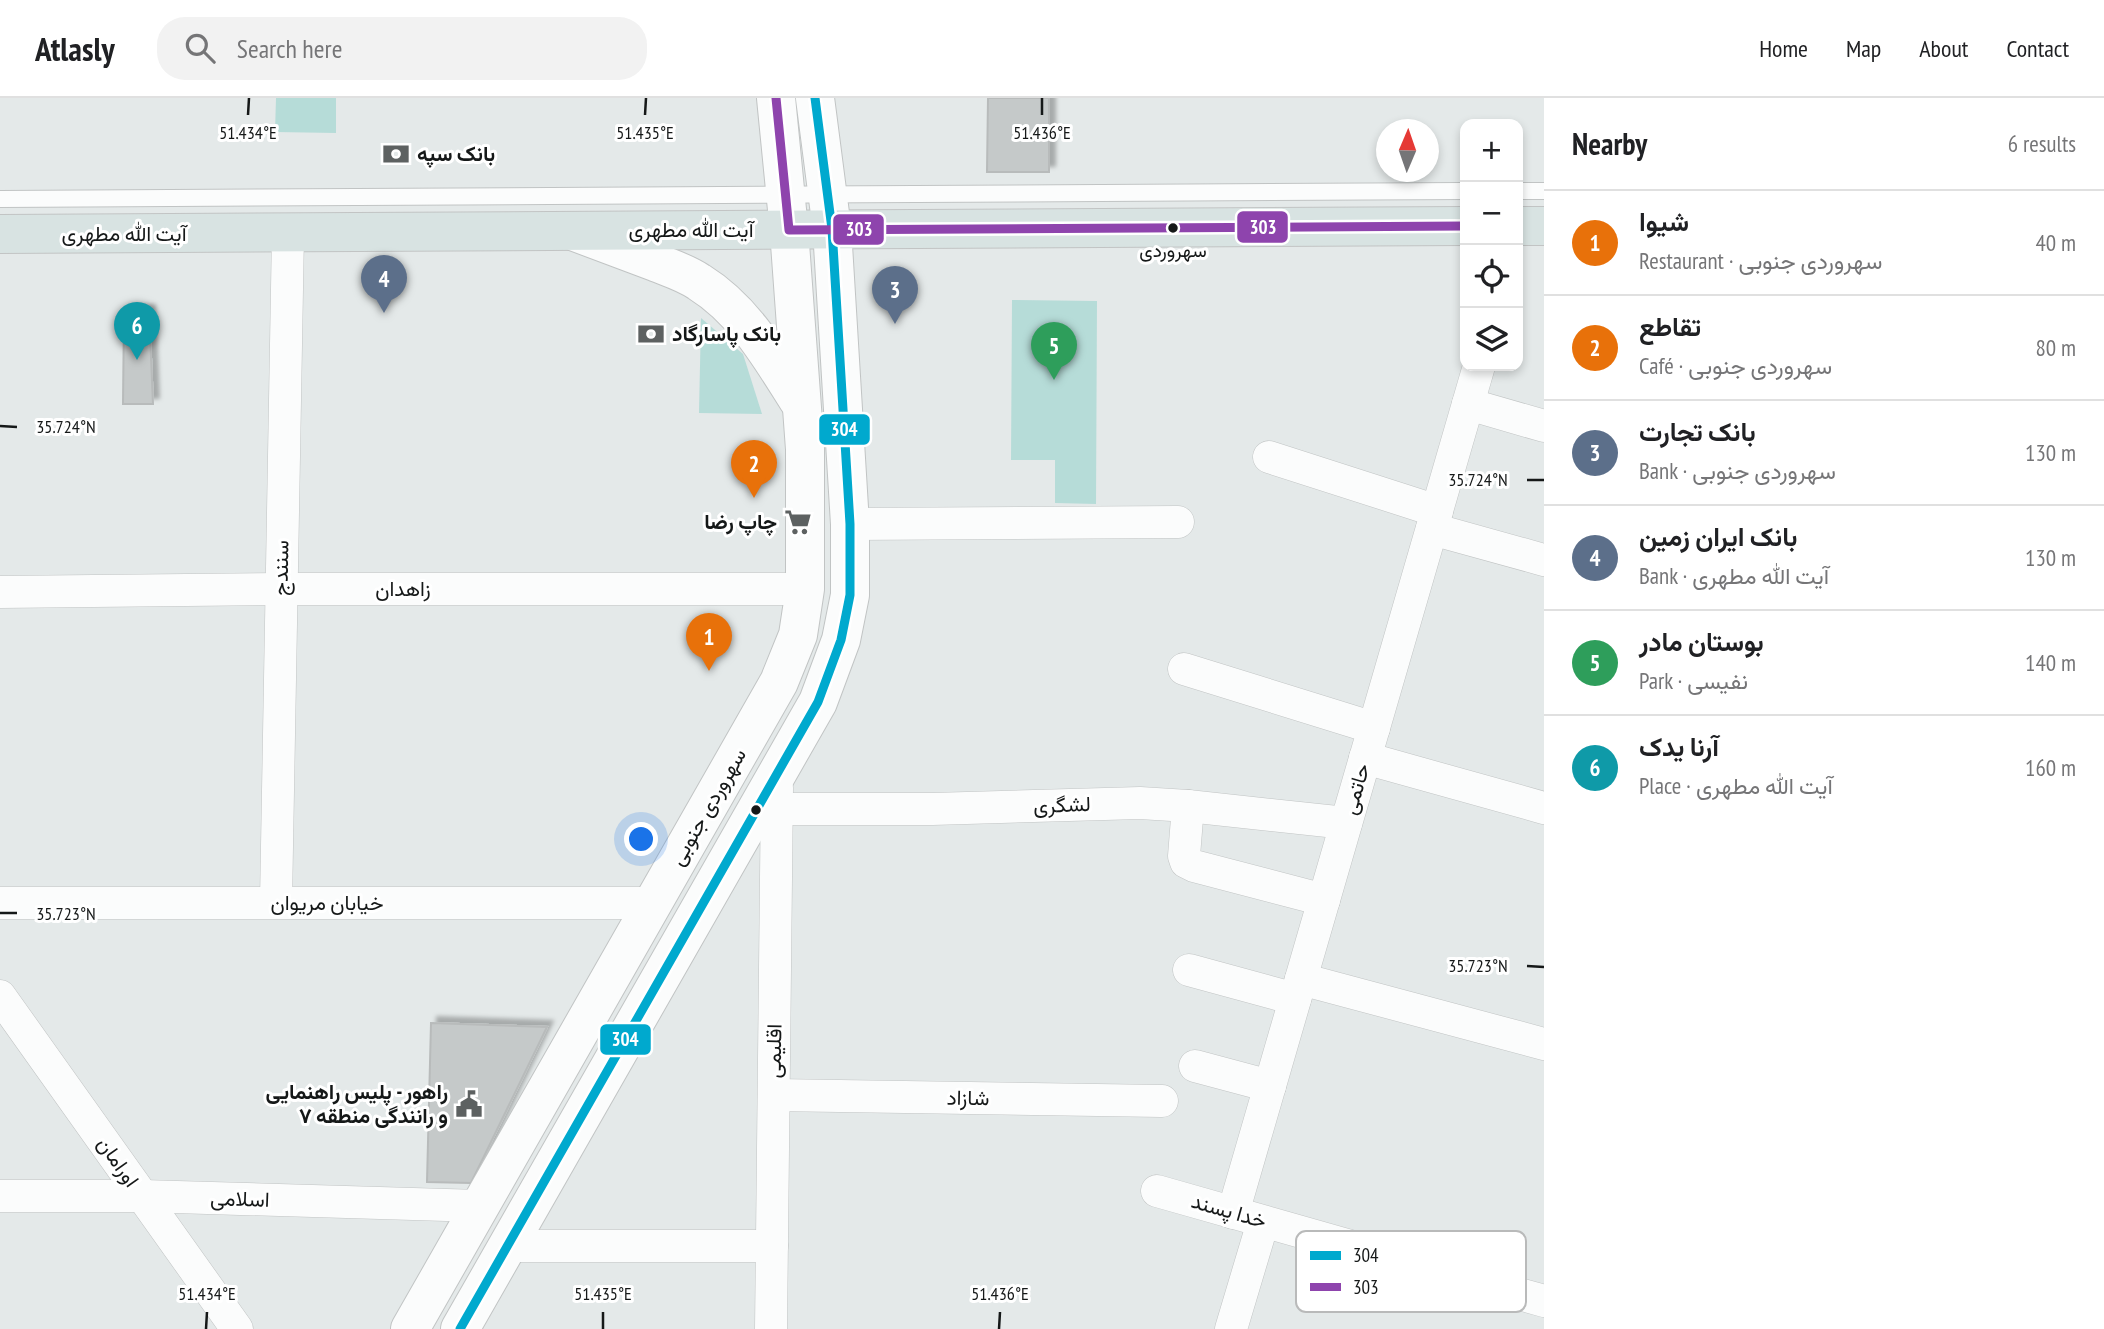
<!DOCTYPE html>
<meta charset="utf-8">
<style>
body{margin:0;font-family:"PT Sans Narrow",Vazirmatn,sans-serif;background:#f2f2f2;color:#202124}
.controls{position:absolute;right:21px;top:21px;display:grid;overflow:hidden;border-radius:14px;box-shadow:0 4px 10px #0003}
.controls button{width:63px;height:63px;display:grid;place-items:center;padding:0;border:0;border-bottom:2px solid #e0e0e0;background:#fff;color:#202124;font:35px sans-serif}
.compass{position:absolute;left:1376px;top:21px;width:63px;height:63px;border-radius:50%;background:#fff;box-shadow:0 4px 10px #0003;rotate:2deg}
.you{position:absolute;left:642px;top:742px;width:24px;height:24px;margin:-18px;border:5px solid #fff;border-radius:50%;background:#1a73e8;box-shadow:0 0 0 10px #1a73e833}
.badge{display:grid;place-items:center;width:46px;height:46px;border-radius:50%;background:#2563eb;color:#fff;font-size:23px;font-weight:700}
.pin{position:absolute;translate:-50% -58px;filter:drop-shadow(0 2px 4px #0008)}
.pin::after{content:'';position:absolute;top:37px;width:24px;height:21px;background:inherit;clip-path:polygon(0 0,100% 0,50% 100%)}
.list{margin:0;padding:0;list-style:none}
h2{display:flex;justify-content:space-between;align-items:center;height:91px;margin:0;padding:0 28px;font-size:30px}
h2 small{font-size:23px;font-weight:400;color:#757577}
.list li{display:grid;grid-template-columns:46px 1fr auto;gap:21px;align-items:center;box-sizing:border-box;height:105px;padding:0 28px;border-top:2px solid #e0e0e0}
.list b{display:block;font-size:26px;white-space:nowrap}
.list p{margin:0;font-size:23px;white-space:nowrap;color:#757577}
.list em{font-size:23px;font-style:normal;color:#757577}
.icon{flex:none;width:38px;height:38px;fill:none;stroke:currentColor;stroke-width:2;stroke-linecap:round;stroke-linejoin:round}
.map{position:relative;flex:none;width:1544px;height:1231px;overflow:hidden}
header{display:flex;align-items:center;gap:42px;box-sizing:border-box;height:98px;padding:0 35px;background:#fff;border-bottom:2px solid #e0e0e0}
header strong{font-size:33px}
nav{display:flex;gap:38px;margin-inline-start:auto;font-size:24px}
.search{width:490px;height:63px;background:#f2f2f2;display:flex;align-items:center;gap:18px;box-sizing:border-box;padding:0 24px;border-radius:28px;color:#757577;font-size:26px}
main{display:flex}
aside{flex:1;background:#fff}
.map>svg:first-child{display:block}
.green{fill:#b6dcd8}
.building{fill:#c5c9c9;stroke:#b8bbbb;stroke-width:2;filter:url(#shadow)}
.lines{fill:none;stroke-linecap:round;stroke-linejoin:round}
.lane-casing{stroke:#c1c4c4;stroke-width:18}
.street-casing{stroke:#c1c4c4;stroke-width:33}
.secondary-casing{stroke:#c1c4c4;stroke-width:40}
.primary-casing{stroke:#c2c4c4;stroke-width:40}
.lane{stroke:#fbfcfc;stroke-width:16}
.street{stroke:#fbfcfc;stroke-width:32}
.secondary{stroke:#fbfcfc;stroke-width:38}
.primary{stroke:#d8e3e2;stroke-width:38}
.bus-1-casing{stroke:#fff;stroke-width:14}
.bus-2-casing{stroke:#fff;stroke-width:14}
.bus-1{stroke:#00a9ce;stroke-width:9}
.bus-2{stroke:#8e44ad;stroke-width:9}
.ticks{fill:none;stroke:#151818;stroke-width:2.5}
.bus-dot{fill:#151818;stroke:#fff;stroke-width:2.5}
.labels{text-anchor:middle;stroke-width:6;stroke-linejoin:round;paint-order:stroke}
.bus-label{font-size:19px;fill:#151818;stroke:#fff}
.poi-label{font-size:21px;font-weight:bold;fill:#151818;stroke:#fff;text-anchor:start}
.street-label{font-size:21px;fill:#151818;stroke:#fff}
.key{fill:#fff;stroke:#b9baba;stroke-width:2}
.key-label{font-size:19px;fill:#151818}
.ticks-label{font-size:18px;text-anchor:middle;fill:#151818;stroke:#fff;stroke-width:6;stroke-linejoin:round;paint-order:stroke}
.line-badge{stroke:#fff;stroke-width:2.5}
.badge-label{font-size:19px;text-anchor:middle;font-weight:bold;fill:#fff}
</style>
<header>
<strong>Atlasly</strong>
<div class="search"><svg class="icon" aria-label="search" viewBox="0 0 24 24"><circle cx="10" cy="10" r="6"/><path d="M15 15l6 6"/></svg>Search here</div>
<nav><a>Home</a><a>Map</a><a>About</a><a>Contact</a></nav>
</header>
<main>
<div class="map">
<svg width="1544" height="1231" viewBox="0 0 1544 1231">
<defs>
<filter id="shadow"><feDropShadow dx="6" dy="-6" stdDeviation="2" flood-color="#0004"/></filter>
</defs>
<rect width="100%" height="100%" fill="#e4e9e9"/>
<g class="green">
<path d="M276 0H336V35L275 34Z"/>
<path d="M1012 202 1097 203 1096 406 1055 405V362H1011Z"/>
<path d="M701 220 743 256 762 316 699 315Z"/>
</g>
<g class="building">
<path d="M988 0H1049V74H987Z"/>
<path d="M149 213 153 306H123L124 214Z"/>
<path d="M431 925 547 929 471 1085 427 1084Z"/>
</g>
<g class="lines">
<defs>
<g id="lane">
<path d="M1518 93H1544"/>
<path d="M0 101 1465 93"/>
</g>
<g id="street">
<path d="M1468 306 1544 328"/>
<path d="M1269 359 1437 413"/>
<path d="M850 426 1178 424"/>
<path d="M1432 431 1544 462"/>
<path d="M0 494 281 491H805"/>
<path d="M1184 571 1374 630"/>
<path d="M1365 660 1544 710"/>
<path d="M1188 708 1184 758 1186 764 1194 768 1324 802"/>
<path d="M777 711H932L1140 705 1188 708 1346 725"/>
<path d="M276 804 288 135"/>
<path d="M0 805H654"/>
<path d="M1189 872 1295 901"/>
<path d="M1301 881 1544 946"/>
<path d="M0 898 237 1231"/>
<path d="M1195 968 1270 988"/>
<path d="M774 997 1162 1003"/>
<path d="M1157 1093 1544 1203"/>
<path d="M0 1098H142L480 1108"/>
<path d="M1233 1115 1479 268"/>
<path d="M508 1148H772"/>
<path d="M771 1231 777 690"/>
<path d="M1231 1231 1263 1124"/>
</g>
<g id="secondary">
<path d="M575 134C602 144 628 154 655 164 670 170 686 175 699 184 744 212 770 258 798 302"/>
<path d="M410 1231 779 584 798 537 805 491V351L789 132 776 0"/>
<path d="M460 1231 818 604 841 542 850 497V426L832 131 815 0"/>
</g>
<g id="primary">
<path d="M1518 128H1544"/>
<path d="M0 136 1465 128"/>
</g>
</defs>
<use href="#lane" class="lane-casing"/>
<use href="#street" class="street-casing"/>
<use href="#secondary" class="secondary-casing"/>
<use href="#primary" class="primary-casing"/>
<use href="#lane" class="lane"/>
<use href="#street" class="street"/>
<use href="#secondary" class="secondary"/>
<use href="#primary" class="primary"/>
<defs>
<path id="bus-1" d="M460 1231 818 604 841 542 850 497V426L832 131 815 0"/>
<path id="bus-2" d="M776 0 789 132 1465 128"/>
</defs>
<use href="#bus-1" class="bus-1-casing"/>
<use href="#bus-2" class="bus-2-casing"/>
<use href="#bus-1" class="bus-1"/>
<use href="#bus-2" class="bus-2"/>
</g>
<path class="ticks" d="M248 17 249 0M645 17 646 0M1042 17V0M0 328 17 329M1527 382H1544M0 815H17M1527 868 1544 869M206 1231 207 1214M603 1231V1214M999 1231 1000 1214"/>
<defs>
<symbol id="bank-bare" viewBox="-9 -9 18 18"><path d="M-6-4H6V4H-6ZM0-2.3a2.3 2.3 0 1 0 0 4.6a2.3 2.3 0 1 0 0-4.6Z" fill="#5d6161" stroke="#fff" stroke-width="2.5" paint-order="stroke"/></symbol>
<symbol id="supermarket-bare" viewBox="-9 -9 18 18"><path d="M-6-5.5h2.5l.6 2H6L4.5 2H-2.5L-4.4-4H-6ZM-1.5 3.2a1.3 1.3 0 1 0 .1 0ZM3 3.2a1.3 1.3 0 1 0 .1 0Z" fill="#5d6161" stroke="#fff" stroke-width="2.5" paint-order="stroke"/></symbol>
<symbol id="civic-bare" viewBox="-9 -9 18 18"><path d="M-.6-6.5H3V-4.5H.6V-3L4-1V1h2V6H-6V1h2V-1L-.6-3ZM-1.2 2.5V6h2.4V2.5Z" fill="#5d6161" stroke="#fff" stroke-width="2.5" paint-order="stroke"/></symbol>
</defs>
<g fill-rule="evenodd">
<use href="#bank-bare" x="377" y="37" width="38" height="38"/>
<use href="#bank-bare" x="632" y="217" width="38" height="38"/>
<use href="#supermarket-bare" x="779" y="405" width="38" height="38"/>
<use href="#civic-bare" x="450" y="987" width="38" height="38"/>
</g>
<g class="bus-dot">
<circle cx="1173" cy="130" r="6"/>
<circle cx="756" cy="712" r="6"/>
</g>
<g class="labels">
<g class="bus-label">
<text x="1173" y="159">سهروردی</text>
</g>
<g class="poi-label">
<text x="417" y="63">بانک سپه</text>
<text x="672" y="243">بانک پاسارگاد</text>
<text x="777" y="431" text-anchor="end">چاپ رضا</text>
<text x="448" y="1001" text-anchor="end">راهور - پلیس راهنمایی<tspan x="448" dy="24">و رانندگی منطقه ۷</tspan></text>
</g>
<g class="street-label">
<text x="691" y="139">آیت الله مطهری</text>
<text x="124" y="143">آیت الله مطهری</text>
<text transform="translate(281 470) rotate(-89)" y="7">سنندج</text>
<text x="403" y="498">زاهدان</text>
<text transform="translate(1356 691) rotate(-74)" y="7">حاتمی</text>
<text transform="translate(1062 707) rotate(-2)" y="7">لشگری</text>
<text transform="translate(708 709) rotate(-60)" y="7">سهروردی جنوبی</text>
<text x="327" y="812">خیابان مریوان</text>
<text transform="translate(774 953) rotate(-89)" y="7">اقلیمی</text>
<text transform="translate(968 1000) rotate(1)" y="7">شازاد</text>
<text transform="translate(118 1064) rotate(55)" y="7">اورامان</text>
<text transform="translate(240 1101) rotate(2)" y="7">اسلامی</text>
<text transform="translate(1229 1113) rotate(16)" y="7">خدا پسند</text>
</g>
</g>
<rect x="1296" y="1133" width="230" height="81" rx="10" class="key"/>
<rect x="1310" y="1153" width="31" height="9" fill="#00a9ce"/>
<rect x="1310" y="1185" width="31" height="8" fill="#8e44ad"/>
<g class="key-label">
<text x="1353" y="1164">304</text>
<text x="1353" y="1196">303</text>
</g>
<g class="ticks-label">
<text x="248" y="41">51.434°E</text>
<text x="645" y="41">51.435°E</text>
<text x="1042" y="41">51.436°E</text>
<text x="66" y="335">35.724°N</text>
<text x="1478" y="388">35.724°N</text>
<text x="66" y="822">35.723°N</text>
<text x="1478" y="874">35.723°N</text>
<text x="207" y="1202">51.434°E</text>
<text x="603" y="1202">51.435°E</text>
<text x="1000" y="1202">51.436°E</text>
</g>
<g class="line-badge">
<rect x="1236" y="112" width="53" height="34" rx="7" fill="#8e44ad"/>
<rect x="832" y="115" width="53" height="33" rx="7" fill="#8e44ad"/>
<rect x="818" y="315" width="53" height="33" rx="7" fill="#00a9ce"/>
<rect x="599" y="925" width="53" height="33" rx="7" fill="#00a9ce"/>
</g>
<g class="badge-label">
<text x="1263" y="136">303</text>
<text x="859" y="138">303</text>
<text x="844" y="338">304</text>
<text x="625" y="948">304</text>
</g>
</svg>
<div class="controls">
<button>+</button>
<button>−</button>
<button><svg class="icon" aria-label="locate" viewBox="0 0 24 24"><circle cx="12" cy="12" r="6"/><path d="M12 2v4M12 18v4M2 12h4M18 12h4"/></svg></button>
<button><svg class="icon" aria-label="layers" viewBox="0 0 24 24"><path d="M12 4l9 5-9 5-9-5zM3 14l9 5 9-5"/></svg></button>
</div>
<svg class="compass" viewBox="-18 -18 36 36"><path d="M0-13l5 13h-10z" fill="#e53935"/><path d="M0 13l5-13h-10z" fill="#757577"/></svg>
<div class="you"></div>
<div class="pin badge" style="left:709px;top:573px;background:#e8710a">1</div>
<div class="pin badge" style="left:754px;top:400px;background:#e8710a">2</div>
<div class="pin badge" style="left:895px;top:226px;background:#5c6f8a">3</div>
<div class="pin badge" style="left:384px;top:215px;background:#5c6f8a">4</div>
<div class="pin badge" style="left:1054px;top:282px;background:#2e9e5b">5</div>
<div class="pin badge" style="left:137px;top:262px;background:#0f9aa8">6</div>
</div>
<aside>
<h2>Nearby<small>6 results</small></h2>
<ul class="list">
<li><span class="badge" style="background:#e8710a">1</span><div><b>شیوا</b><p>Restaurant · سهروردی جنوبی</p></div><em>40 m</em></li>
<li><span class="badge" style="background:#e8710a">2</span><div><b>تقاطع</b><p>Café · سهروردی جنوبی</p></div><em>80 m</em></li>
<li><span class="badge" style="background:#5c6f8a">3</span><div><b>بانک تجارت</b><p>Bank · سهروردی جنوبی</p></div><em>130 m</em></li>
<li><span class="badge" style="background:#5c6f8a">4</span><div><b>بانک ایران زمین</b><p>Bank · آیت الله مطهری</p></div><em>130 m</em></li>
<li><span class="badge" style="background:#2e9e5b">5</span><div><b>بوستان مادر</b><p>Park · نفیسی</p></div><em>140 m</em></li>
<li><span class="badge" style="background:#0f9aa8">6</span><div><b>آرنا یدک</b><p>Place · آیت الله مطهری</p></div><em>160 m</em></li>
</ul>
</aside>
</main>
